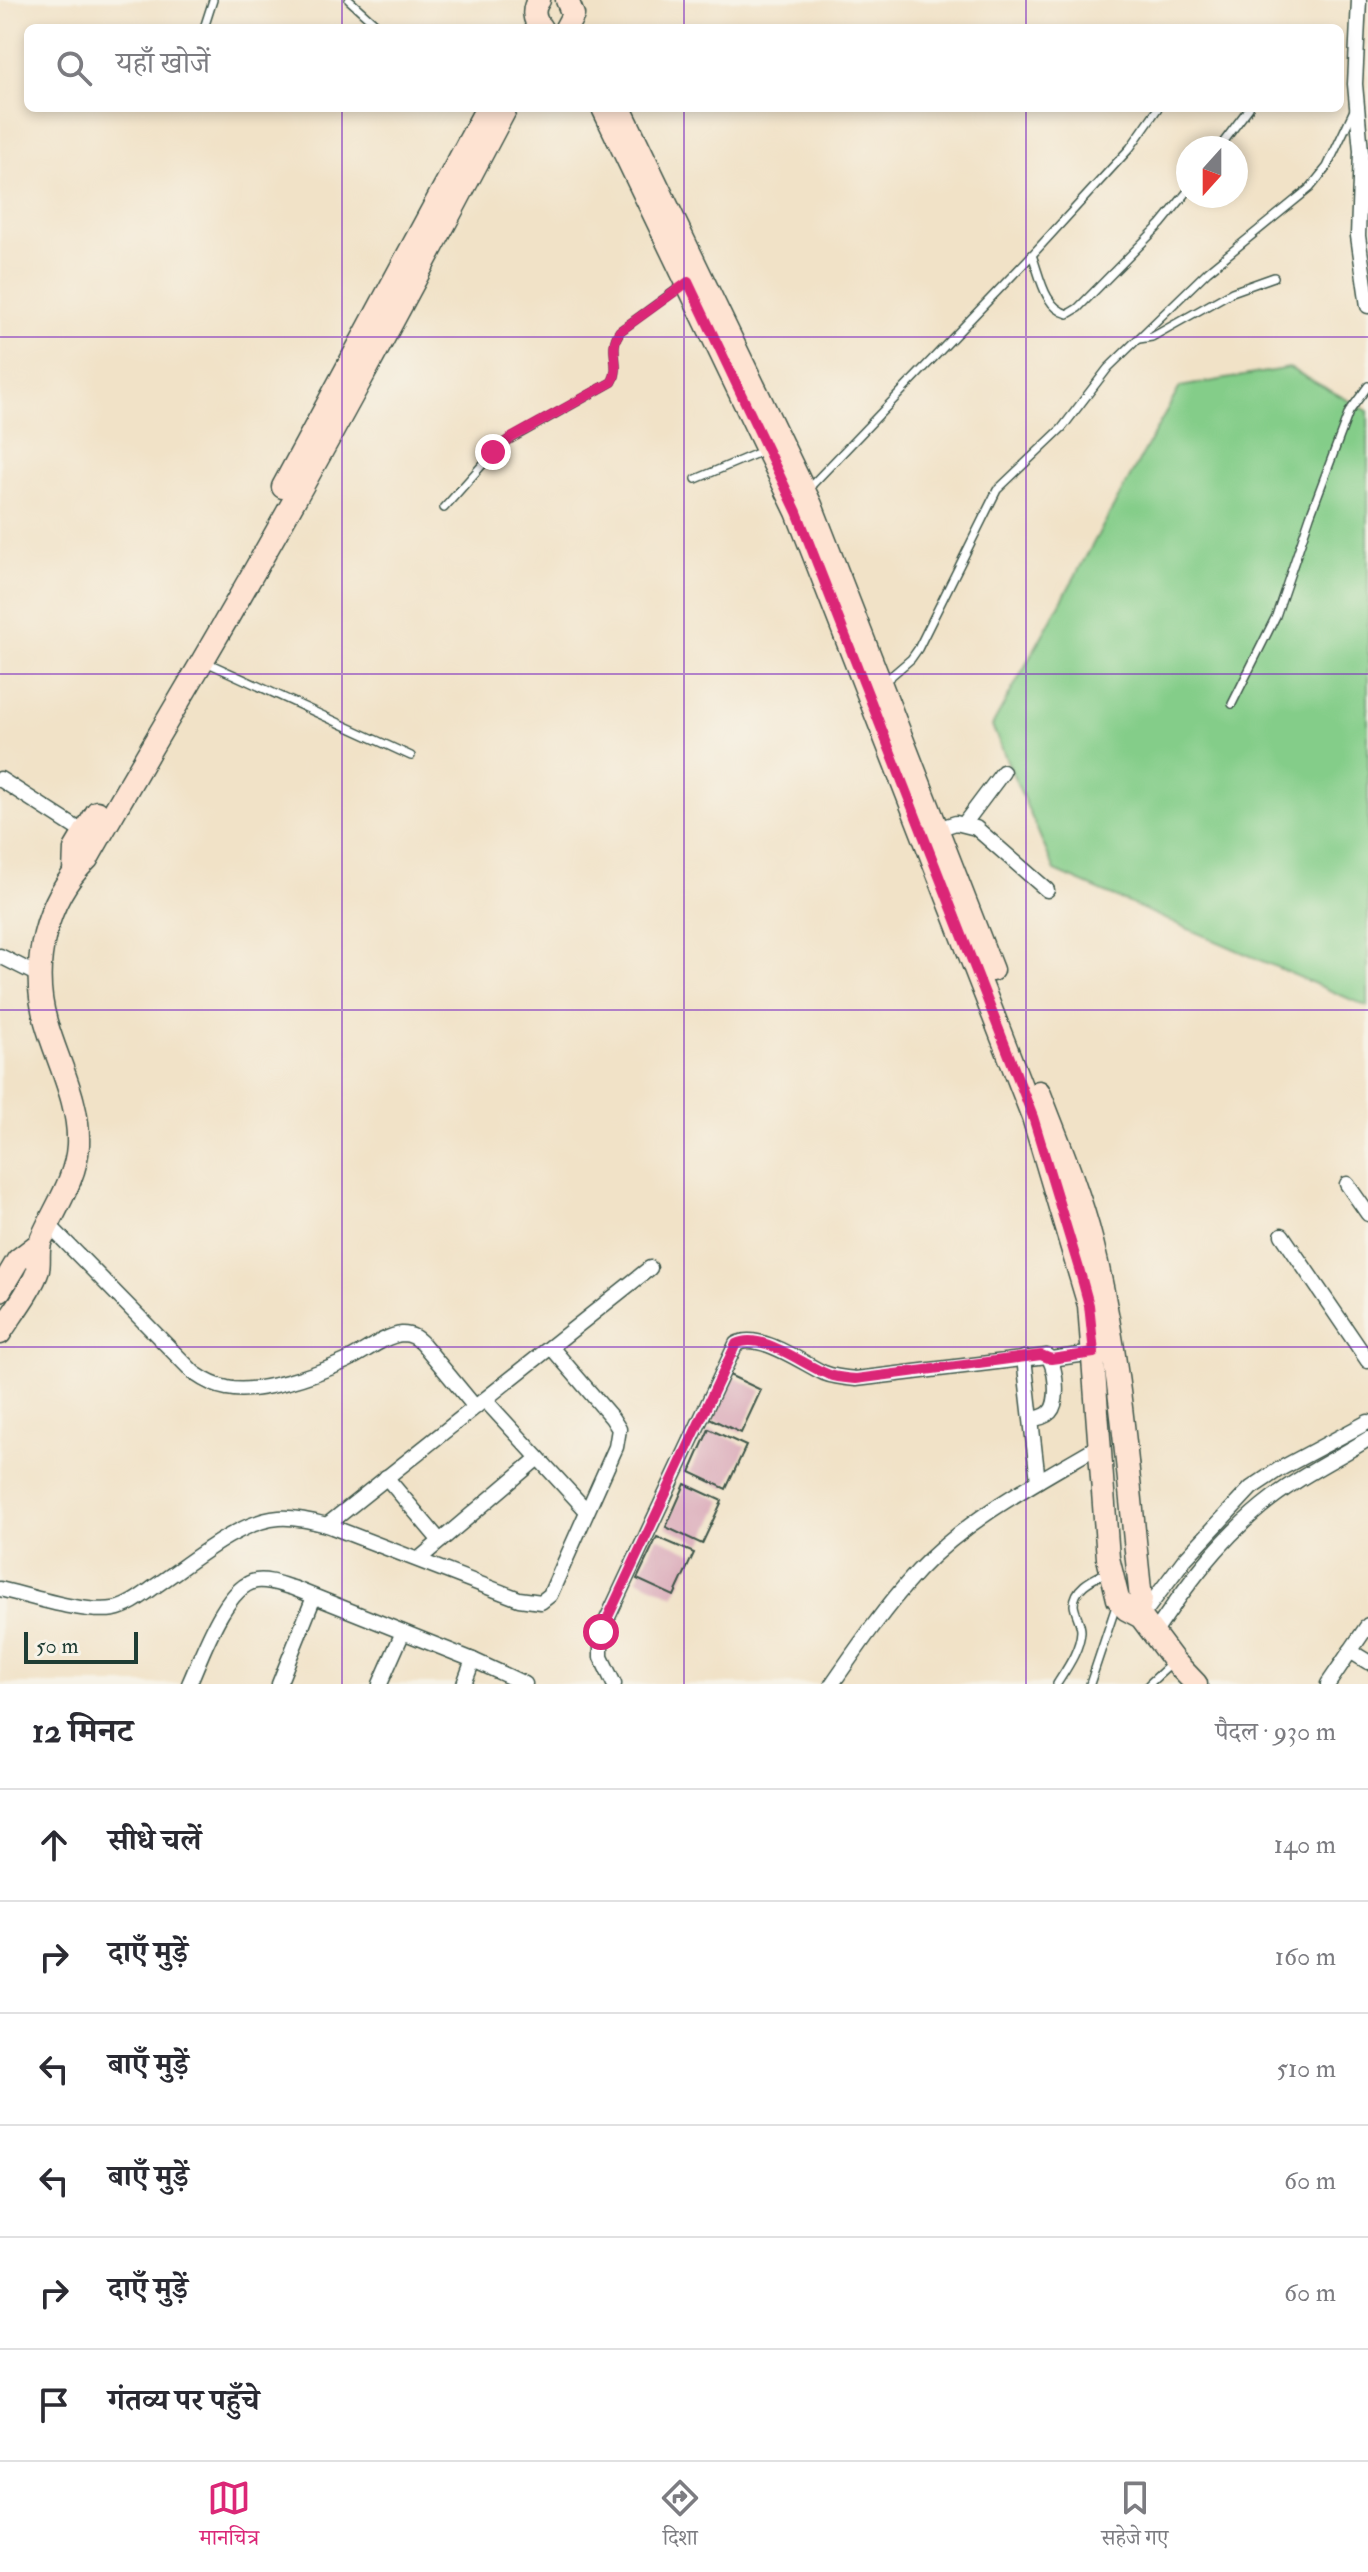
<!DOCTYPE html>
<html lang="hi">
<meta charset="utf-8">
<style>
body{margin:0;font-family:"IM FELL Double Pica","Noto Serif Devanagari",serif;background:#f2f2f3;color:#2b2b33}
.compass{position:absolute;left:1176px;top:136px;width:72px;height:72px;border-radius:50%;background:#fff;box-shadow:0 4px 12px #0003;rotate:201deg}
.scale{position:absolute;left:24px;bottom:20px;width:114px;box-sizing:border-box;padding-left:8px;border:4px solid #1f3d34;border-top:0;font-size:22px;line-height:28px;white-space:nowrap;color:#1f3d34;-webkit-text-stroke:6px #f7f3e8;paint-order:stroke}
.stop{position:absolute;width:24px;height:24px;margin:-18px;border:6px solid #db2777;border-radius:50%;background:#fff}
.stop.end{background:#db2777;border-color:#fff;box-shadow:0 2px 8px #0008}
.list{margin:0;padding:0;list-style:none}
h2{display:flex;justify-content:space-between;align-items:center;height:104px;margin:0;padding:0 32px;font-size:34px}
h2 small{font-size:26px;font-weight:400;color:#7c7c81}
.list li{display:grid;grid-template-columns:52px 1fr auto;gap:24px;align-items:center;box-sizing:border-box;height:112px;padding:0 32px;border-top:2px solid #e1e1e2}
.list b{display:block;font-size:30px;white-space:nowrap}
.list em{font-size:26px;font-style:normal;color:#7c7c81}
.icon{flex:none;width:44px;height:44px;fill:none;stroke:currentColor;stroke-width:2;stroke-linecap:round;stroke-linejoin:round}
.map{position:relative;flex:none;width:1368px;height:1684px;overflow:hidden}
.search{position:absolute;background:#fff;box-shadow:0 4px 12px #0003;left:24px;right:24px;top:24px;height:88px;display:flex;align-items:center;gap:20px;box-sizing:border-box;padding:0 28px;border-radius:12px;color:#7c7c81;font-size:30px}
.sheet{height:776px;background:#fff}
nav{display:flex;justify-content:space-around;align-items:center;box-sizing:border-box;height:112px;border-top:2px solid #e1e1e2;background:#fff;font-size:22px;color:#7c7c81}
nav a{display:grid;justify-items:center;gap:4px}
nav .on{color:#db2777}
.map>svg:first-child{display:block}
.green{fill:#84cd89;stroke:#52855e;stroke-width:2}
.building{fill:#d9a7b7}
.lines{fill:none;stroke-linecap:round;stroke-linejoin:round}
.lane-casing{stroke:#3e564a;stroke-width:10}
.street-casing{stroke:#3e564a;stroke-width:17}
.secondary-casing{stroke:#3e564a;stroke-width:25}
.lane{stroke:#fff;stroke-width:7}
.street{stroke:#fff;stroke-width:14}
.secondary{stroke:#fee3d2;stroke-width:22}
.route{stroke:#db2777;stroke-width:10}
.grid{fill:none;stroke:#7b2cbf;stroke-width:2;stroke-opacity:0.55}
</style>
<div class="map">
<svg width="1368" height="1684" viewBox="0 0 1368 1684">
<rect width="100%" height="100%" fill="#f7f3e8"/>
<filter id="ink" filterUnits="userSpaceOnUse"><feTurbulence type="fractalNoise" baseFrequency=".0125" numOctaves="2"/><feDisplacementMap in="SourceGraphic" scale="16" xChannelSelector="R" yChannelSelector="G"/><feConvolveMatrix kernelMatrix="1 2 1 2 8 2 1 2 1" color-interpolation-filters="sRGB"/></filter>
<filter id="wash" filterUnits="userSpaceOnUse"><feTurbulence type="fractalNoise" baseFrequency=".006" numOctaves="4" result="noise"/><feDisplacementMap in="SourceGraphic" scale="32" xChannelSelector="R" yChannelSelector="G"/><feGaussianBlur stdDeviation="1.8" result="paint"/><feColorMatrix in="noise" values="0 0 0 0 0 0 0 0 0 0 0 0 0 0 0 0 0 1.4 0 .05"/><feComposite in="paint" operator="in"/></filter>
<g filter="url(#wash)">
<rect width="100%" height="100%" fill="#f1e2c7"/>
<path class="green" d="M1289 368 1368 411V1007L1055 871 992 726 1180 387Z"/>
<g id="blocks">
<g class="building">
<path d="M725 1373 761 1390 741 1433 705 1416Z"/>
<path d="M709 1429 746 1446 726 1489 690 1472Z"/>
<path d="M685 1484 722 1501 702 1544 666 1527Z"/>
<path d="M657 1537 694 1553 674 1596 637 1579Z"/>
</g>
</g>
</g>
<g filter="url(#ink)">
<use href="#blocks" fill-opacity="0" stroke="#3e564a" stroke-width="2"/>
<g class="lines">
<defs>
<g id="lane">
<path d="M349 0 380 28"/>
<path d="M204 28 213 0"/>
<path d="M1219 148 1249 108"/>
<path d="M1032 255C1040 275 1044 308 1068 314L1078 308 1161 224 1188 191"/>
<path d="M1139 339 1152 337 1232 292 1274 277"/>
<path d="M696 479 765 450"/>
<path d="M808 489 1032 255 1130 148 1158 108"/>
<path d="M444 508 500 445 612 382C622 365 607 349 620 331L683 285"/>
<path d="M206 662 411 756"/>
<path d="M883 683 911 659 918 649 997 490 1062 428 1108 368 1208 271 1310 188 1327 167 1355 108"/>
<path d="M1232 704 1276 616 1310 516 1349 412 1368 386"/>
<path d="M1057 1684C1067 1668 1080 1650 1081 1631 1081 1622 1075 1614 1074 1605 1074 1586 1095 1578 1109 1571"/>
<path d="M1090 1684 1117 1603"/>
<path d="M1149 1684 1171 1664"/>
</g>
<g id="street">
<path d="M1359 0 1355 84 1361 151 1358 236 1368 306"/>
<path d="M0 779 84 833"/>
<path d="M964 824 1003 772"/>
<path d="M937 829 956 823 976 828 1047 890"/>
<path d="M0 956 40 976"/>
<path d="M1347 1184 1368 1214"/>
<path d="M49 1225 194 1373C204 1380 214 1386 227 1388 259 1395 317 1374 346 1361 364 1353 383 1336 402 1334 412 1334 417 1338 423 1344L475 1407"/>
<path d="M1282 1235 1368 1361"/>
<path d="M1024 1358 1038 1481"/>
<path d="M1051 1359 1094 1353"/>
<path d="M485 1400 587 1511"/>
<path d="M386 1477 440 1541"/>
<path d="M327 1525 650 1268"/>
<path d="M419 1559 538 1458"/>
<path d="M0 1589C30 1596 85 1614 114 1609 130 1606 144 1594 157 1585 190 1563 238 1521 279 1518 295 1517 311 1521 327 1525L519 1599 541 1602 550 1595 616 1447 619 1429 612 1418 551 1347"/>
<path d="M1141 1617 1184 1560 1251 1488 1278 1470 1368 1422"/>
<path d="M1154 1634C1185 1587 1218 1542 1262 1506 1294 1479 1333 1461 1368 1439"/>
<path d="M1350 1651 1368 1662"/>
<path d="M189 1684C201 1658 225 1586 256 1581 269 1579 281 1585 293 1588L473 1660 525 1684"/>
<path d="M279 1684 314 1597"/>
<path d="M380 1684 403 1632"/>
<path d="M464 1684 473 1660"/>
<path d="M614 1684 601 1657V1632L736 1344C759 1331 802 1363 824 1373 834 1377 845 1378 856 1379L1047 1356C1056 1365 1060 1401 1050 1412 1045 1417 1039 1418 1032 1419"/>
<path d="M832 1684C859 1645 886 1606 918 1571 969 1517 1037 1482 1100 1445"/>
<path d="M1328 1684 1368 1625"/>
</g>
<g id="secondary">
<path d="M539 0C532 9 533 19 541 28"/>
<path d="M566 28 573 15 567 0"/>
<path d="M603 108 797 512 1033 1117 1089 1305 1108 1558 1118 1599 1126 1609 1141 1617 1174 1661 1196 1684"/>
<path d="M620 108 811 505 992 970"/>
<path d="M283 487 487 108"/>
<path d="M74 872 75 849 97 812"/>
<path d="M1039 1092C1058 1141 1079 1191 1092 1242 1121 1359 1128 1480 1141 1599L1137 1614"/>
<path d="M0 1290 18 1260 39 1244"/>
<path d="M0 1333C10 1317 33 1287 38 1270 40 1260 37 1250 41 1240 54 1209 76 1180 78 1145 80 1102 57 1061 46 1022 30 966 45 900 87 859 125 792 164 726 203 660 309 479 408 294 506 108"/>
</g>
</defs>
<use href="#lane" class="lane-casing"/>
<use href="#street" class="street-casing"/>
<use href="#secondary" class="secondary-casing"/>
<use href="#lane" class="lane"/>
<use href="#street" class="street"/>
<use href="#secondary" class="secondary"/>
</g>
</g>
<g class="lines" filter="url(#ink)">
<path class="route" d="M493 452 511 438 612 382C622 365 607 349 620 331L688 282 797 512 1033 1117 1080 1272 1089 1305 1094 1353 1051 1359 1041 1355 856 1379C847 1378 839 1378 830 1375 805 1367 762 1330 736 1344L601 1632"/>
</g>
<path class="grid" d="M342 0V28M684 0V28M1026 0V28M342 108V1684M684 108V1684M1026 108V1684M0 337H1368M0 674H1368M0 1010H1368M0 1347H1368"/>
</svg>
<svg class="compass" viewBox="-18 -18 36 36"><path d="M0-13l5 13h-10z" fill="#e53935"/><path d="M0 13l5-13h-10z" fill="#7c7c81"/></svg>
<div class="scale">50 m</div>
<div class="stop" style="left:601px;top:1632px"></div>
<div class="stop end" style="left:493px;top:452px"></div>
<div class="search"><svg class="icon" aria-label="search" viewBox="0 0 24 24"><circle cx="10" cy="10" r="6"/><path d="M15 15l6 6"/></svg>यहाँ खोजें</div>
</div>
<section class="sheet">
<h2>12 मिनट<small>पैदल · 930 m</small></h2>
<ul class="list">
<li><svg class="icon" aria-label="ahead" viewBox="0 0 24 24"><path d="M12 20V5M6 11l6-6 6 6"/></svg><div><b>सीधे चलें</b></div><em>140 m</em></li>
<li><svg class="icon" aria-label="right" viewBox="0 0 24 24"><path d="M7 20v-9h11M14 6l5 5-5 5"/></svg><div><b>दाएँ मुड़ें</b></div><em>160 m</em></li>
<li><svg class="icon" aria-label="left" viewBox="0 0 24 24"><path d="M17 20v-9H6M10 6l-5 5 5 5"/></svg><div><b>बाएँ मुड़ें</b></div><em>510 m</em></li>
<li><svg class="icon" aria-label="left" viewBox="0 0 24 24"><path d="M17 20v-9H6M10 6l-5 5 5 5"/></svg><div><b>बाएँ मुड़ें</b></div><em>60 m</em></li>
<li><svg class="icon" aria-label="right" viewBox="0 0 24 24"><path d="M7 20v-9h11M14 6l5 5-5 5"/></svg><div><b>दाएँ मुड़ें</b></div><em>60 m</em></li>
<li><svg class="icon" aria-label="arrive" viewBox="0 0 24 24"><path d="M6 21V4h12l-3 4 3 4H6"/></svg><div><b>गंतव्य पर पहुँचे</b></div></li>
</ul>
</section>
<nav>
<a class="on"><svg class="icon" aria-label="map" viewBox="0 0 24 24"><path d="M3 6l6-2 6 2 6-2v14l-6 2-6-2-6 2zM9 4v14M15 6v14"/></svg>मानचित्र</a>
<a><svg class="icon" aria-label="directions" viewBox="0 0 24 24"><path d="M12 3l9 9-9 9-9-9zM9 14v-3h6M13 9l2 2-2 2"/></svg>दिशा</a>
<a><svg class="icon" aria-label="saved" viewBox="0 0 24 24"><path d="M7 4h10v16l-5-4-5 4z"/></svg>सहेजे गए</a>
</nav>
